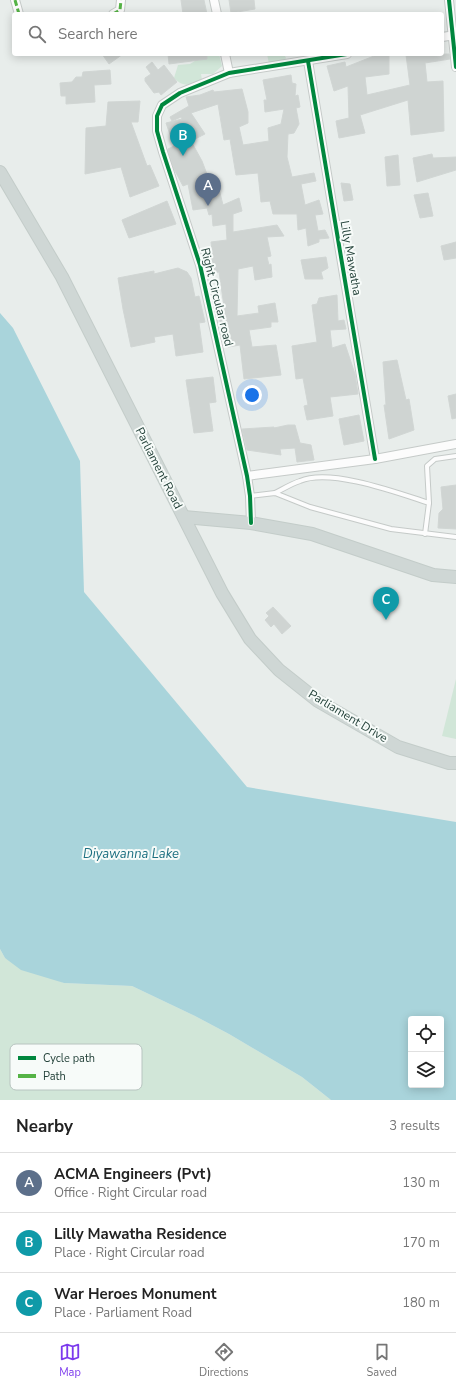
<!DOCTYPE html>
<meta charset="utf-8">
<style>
body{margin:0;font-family:"Nunito Sans",sans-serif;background:#f6f6f6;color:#222}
.controls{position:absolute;right:12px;bottom:12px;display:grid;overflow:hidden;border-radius:4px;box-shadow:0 2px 10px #0003}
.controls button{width:36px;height:36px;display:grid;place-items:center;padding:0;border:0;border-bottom:1px solid #e0e0e0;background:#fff;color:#222;font:20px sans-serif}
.you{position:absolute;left:252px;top:395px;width:14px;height:14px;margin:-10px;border:3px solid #fff;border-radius:50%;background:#1a73e8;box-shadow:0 0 0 6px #1a73e833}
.badge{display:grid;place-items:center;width:26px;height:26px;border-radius:50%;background:#7c3aed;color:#fff;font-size:13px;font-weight:700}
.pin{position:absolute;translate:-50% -33px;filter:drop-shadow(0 1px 2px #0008)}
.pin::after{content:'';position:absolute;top:21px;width:14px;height:12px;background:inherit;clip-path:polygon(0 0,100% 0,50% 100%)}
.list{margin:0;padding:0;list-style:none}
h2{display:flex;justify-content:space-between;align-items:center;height:52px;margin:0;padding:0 16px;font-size:17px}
h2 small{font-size:13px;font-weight:400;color:#767676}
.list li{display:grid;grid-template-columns:26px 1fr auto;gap:12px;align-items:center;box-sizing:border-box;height:60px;padding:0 16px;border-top:1px solid #e0e0e0}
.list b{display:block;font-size:15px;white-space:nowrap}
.list p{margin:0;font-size:13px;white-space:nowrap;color:#767676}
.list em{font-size:13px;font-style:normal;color:#767676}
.icon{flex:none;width:22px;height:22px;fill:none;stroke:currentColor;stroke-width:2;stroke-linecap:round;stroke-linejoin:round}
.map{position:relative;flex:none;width:456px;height:1100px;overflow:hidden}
.search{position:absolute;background:#fff;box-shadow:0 2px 10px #0003;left:12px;right:12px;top:12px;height:44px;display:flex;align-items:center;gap:10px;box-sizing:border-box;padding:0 14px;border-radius:4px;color:#767676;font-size:15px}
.sheet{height:232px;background:#fff}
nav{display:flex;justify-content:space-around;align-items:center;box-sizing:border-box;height:56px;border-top:1px solid #e0e0e0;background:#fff;font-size:11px;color:#767676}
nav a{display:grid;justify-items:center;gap:2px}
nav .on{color:#7c3aed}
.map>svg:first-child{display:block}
.green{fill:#d1e6d8}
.water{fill:#a9d4db;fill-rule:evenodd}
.building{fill:#cfd4d2;stroke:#d1d6d4}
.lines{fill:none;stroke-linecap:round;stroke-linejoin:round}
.service-casing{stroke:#c5cac8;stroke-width:6}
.minor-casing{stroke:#c5cac8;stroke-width:10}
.primary-casing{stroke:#c3ccc9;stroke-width:14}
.service{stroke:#fcfcfc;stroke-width:4}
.minor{stroke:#fcfcfc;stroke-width:8}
.primary{stroke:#cfd7d5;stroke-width:12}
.quiet{stroke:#55b346;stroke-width:3;stroke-dasharray:6 3;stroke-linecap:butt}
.cycleway-casing{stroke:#f7fbf9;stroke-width:6}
.cycleway{stroke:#00873e;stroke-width:4}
.labels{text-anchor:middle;stroke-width:4;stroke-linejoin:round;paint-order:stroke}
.street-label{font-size:12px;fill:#24423a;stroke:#f7fbf9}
.water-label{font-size:13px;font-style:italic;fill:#1c6f80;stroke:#f7fbf9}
.key{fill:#f7fbf9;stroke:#b8c4c0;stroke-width:1}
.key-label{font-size:11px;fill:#24423a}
</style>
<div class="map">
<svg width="456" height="1100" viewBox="0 0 456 1100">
<rect width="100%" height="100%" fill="#e8edeb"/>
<g class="green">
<path d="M202 54H219L222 66 213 74H201L202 80C190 85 184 88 174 78L178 65 190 64 203 56Z"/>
<path d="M267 54H284L286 58 283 64H269Z"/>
<path d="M456 679V739L442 736Z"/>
<path d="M0 949 5 958 64 983 132 986 195 1016 229 1034 302 1077 331 1100H0Z"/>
</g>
<path class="water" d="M0 313 13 328 80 461 84 592 247 787 456 822V1100H331L302 1077 229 1034 195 1016 132 986 64 983 21 970 5 958 0 949ZM411 1019H441V1085H411Z"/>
<g class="building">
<path d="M181 0H204L207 14H183Z"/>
<path d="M229 0H254L255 9 231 13Z"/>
<path d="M102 54H123L109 64Z"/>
<path d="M168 54H207V59L169 64Z"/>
<path d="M389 54V74L365 77 367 95 410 85 406 55 449 54 450 59 425 63 427 82 443 81 444 131 411 135 408 100 360 115 365 133 339 138 336 121 349 118 348 86 334 91 327 66 345 62 346 67 374 56Z"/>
<path d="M152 62 158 70 164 65 177 82 161 95 159 92 154 93 145 81V78L151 74 146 67Z"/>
<path d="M110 70 111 84 94 85 95 102 66 104V96H61L60 83 72 82 76 77H82L83 72Z"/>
<path d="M291 75 292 83 296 84 295 96 298 95 300 107 296 108 299 124 294 133 288 134 287 157 292 177 314 173 316 181 301 184 305 205 319 200 323 214 315 215 318 231 325 230 329 238 319 239V242L308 246 306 228 298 230 297 214H273L270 201 261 202 258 173 236 175 230 139 224 140 218 104 191 113 205 134 191 141 202 161 213 190 219 189 223 205 239 198 242 211 233 214V232L277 225 284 236 267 237 271 256 267 257 269 265 271 264 272 277 255 280 253 266 238 269 237 316 259 313 258 306 275 303 278 322H271V327L249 330 252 347 276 345 281 375 244 379 240 345 228 347 225 328 221 329 219 314 225 313 219 272 211 273 209 259 213 258 211 242 227 240 226 224 213 226 212 214 209 215 207 208 193 210 188 184 183 186 174 169 168 150V149L174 146 166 123 182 119 181 117 172 121 170 117 189 106 186 97 200 95 213 90 214 92 242 89 248 112V123L239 127 243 145 269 141 268 128 281 124 284 109 265 112 264 100H267L263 80Z"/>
<path d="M140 101 138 122H131L147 166 150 165 159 186 130 197 121 167 85 174 86 128 106 126 108 102Z"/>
<path d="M432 154 433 158 456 157V170L417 182 413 158Z"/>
<path d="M398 155 400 185 387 186 385 157Z"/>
<path d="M341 183 350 184 353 200 344 201Z"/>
<path d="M428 193 433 216 420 218 414 195Z"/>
<path d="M167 201 176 224 129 238 122 220Z"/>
<path d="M456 242V258L444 260 441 246Z"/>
<path d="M326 257 328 268 321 272 323 279H305L301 260Z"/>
<path d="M178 268 187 272 191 278 195 297 199 296 205 322 199 323 203 352 176 356 173 334 154 337 155 342 131 347 123 309 118 278 154 271V274Z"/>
<path d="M337 295 338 321 344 320 346 329 330 330 332 348 345 344 355 374 358 394 330 397 333 416 307 420 304 406 308 405 303 378 296 379 292 346 317 342 312 305 317 304 319 298Z"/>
<path d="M397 360 406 400 409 399 414 430 389 439 384 405H386L383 362Z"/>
<path d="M213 377 216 402 209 403 213 431 194 433 186 380Z"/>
<path d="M456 394V418L452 419 448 396Z"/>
<path d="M359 415 364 441 344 445 339 419Z"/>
<path d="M288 425H295L300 443 311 445 314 460 297 462 295 448 280 449 281 455 247 450 242 429 274 427V428Z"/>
<path d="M456 485V529L438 528 439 513 443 509 441 487Z"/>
<path d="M273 607 291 626 282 634 274 624 271 627 265 620 269 616 266 613Z"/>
</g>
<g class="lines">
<defs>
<g id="service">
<path d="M275 493C283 489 291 484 300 481 331 468 398 493 429 503L425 534"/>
<path d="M250 496 275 493 310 507 391 529 456 537"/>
<path d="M429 503 427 466 435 459 456 456"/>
</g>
<g id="minor">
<path d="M15 0 19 14"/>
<path d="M214 0 217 14"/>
<path d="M449 0 456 67"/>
<path d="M113 14 120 10 121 0"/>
<path d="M442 37 456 35"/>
<path d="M225 54 229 73"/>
<path d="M308 61 375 459"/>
<path d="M247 476 375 459 456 444"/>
<path d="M251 523 250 496 247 476 200 265 163 152 157 131V116L162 105 180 93 229 73 347 54"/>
</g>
<g id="primary">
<path d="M0 172 62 277 222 593 250 639 279 670 318 701 398 747 449 763H456"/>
<path d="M184 517 251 523 312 534 433 575 456 577"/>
</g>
</defs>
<use href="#service" class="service-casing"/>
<use href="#minor" class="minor-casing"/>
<use href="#primary" class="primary-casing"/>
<use href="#service" class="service"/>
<use href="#minor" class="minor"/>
<use href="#primary" class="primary"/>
<g class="quiet">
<path d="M15 0 19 14"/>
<path d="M113 14 120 10 121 0"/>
</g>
<defs>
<g id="cycleway">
<path d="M449 0 456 67"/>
<path d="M308 61 375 459"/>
<path d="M251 523 250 496 247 476 200 265 163 152 157 131V116L162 105 180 93 229 73 347 54"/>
</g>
</defs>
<use href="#cycleway" class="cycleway-casing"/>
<use href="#cycleway" class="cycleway"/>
</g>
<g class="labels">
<g class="street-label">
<text transform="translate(351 258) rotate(80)" y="4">Lilly Mawatha</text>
<text transform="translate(217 297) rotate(76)" y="4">Right Circular road</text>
<text transform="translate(159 468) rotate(63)" y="4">Parliament Road</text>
<text transform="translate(348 716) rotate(31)" y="4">Parliament Drive</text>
</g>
<g class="water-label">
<text x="131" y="858">Diyawanna Lake</text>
</g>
</g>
<rect x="10" y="1044" width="132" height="46" rx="6" class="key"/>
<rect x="18" y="1056" width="18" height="4" fill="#00873e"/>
<rect x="18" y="1074" width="18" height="4" fill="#55b346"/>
<g class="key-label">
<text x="43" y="1062">Cycle path</text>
<text x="43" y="1080">Path</text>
</g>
</svg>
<div class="controls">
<button><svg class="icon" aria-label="locate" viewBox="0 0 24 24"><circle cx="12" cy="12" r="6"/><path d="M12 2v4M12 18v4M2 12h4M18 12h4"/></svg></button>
<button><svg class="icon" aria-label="layers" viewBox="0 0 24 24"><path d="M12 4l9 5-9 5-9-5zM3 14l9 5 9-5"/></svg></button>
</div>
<div class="you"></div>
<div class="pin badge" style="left:208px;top:206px;background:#5c6f8a">A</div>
<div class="pin badge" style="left:183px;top:156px;background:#0f9aa8">B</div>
<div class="pin badge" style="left:386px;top:620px;background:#0f9aa8">C</div>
<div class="search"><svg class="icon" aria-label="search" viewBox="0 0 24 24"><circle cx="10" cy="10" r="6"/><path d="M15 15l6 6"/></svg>Search here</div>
</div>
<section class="sheet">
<h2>Nearby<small>3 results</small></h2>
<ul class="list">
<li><span class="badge" style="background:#5c6f8a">A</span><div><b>ACMA Engineers (Pvt)</b><p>Office · Right Circular road</p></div><em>130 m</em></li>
<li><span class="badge" style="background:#0f9aa8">B</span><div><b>Lilly Mawatha Residence</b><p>Place · Right Circular road</p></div><em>170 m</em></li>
<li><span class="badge" style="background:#0f9aa8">C</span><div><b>War Heroes Monument</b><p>Place · Parliament Road</p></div><em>180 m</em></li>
</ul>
</section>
<nav>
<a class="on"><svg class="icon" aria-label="map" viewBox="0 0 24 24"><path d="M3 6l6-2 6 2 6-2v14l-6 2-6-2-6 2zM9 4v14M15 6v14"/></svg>Map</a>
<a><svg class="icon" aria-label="directions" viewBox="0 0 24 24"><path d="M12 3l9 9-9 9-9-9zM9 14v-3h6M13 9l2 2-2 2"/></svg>Directions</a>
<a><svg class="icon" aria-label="saved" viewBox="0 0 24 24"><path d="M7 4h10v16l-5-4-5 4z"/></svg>Saved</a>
</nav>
